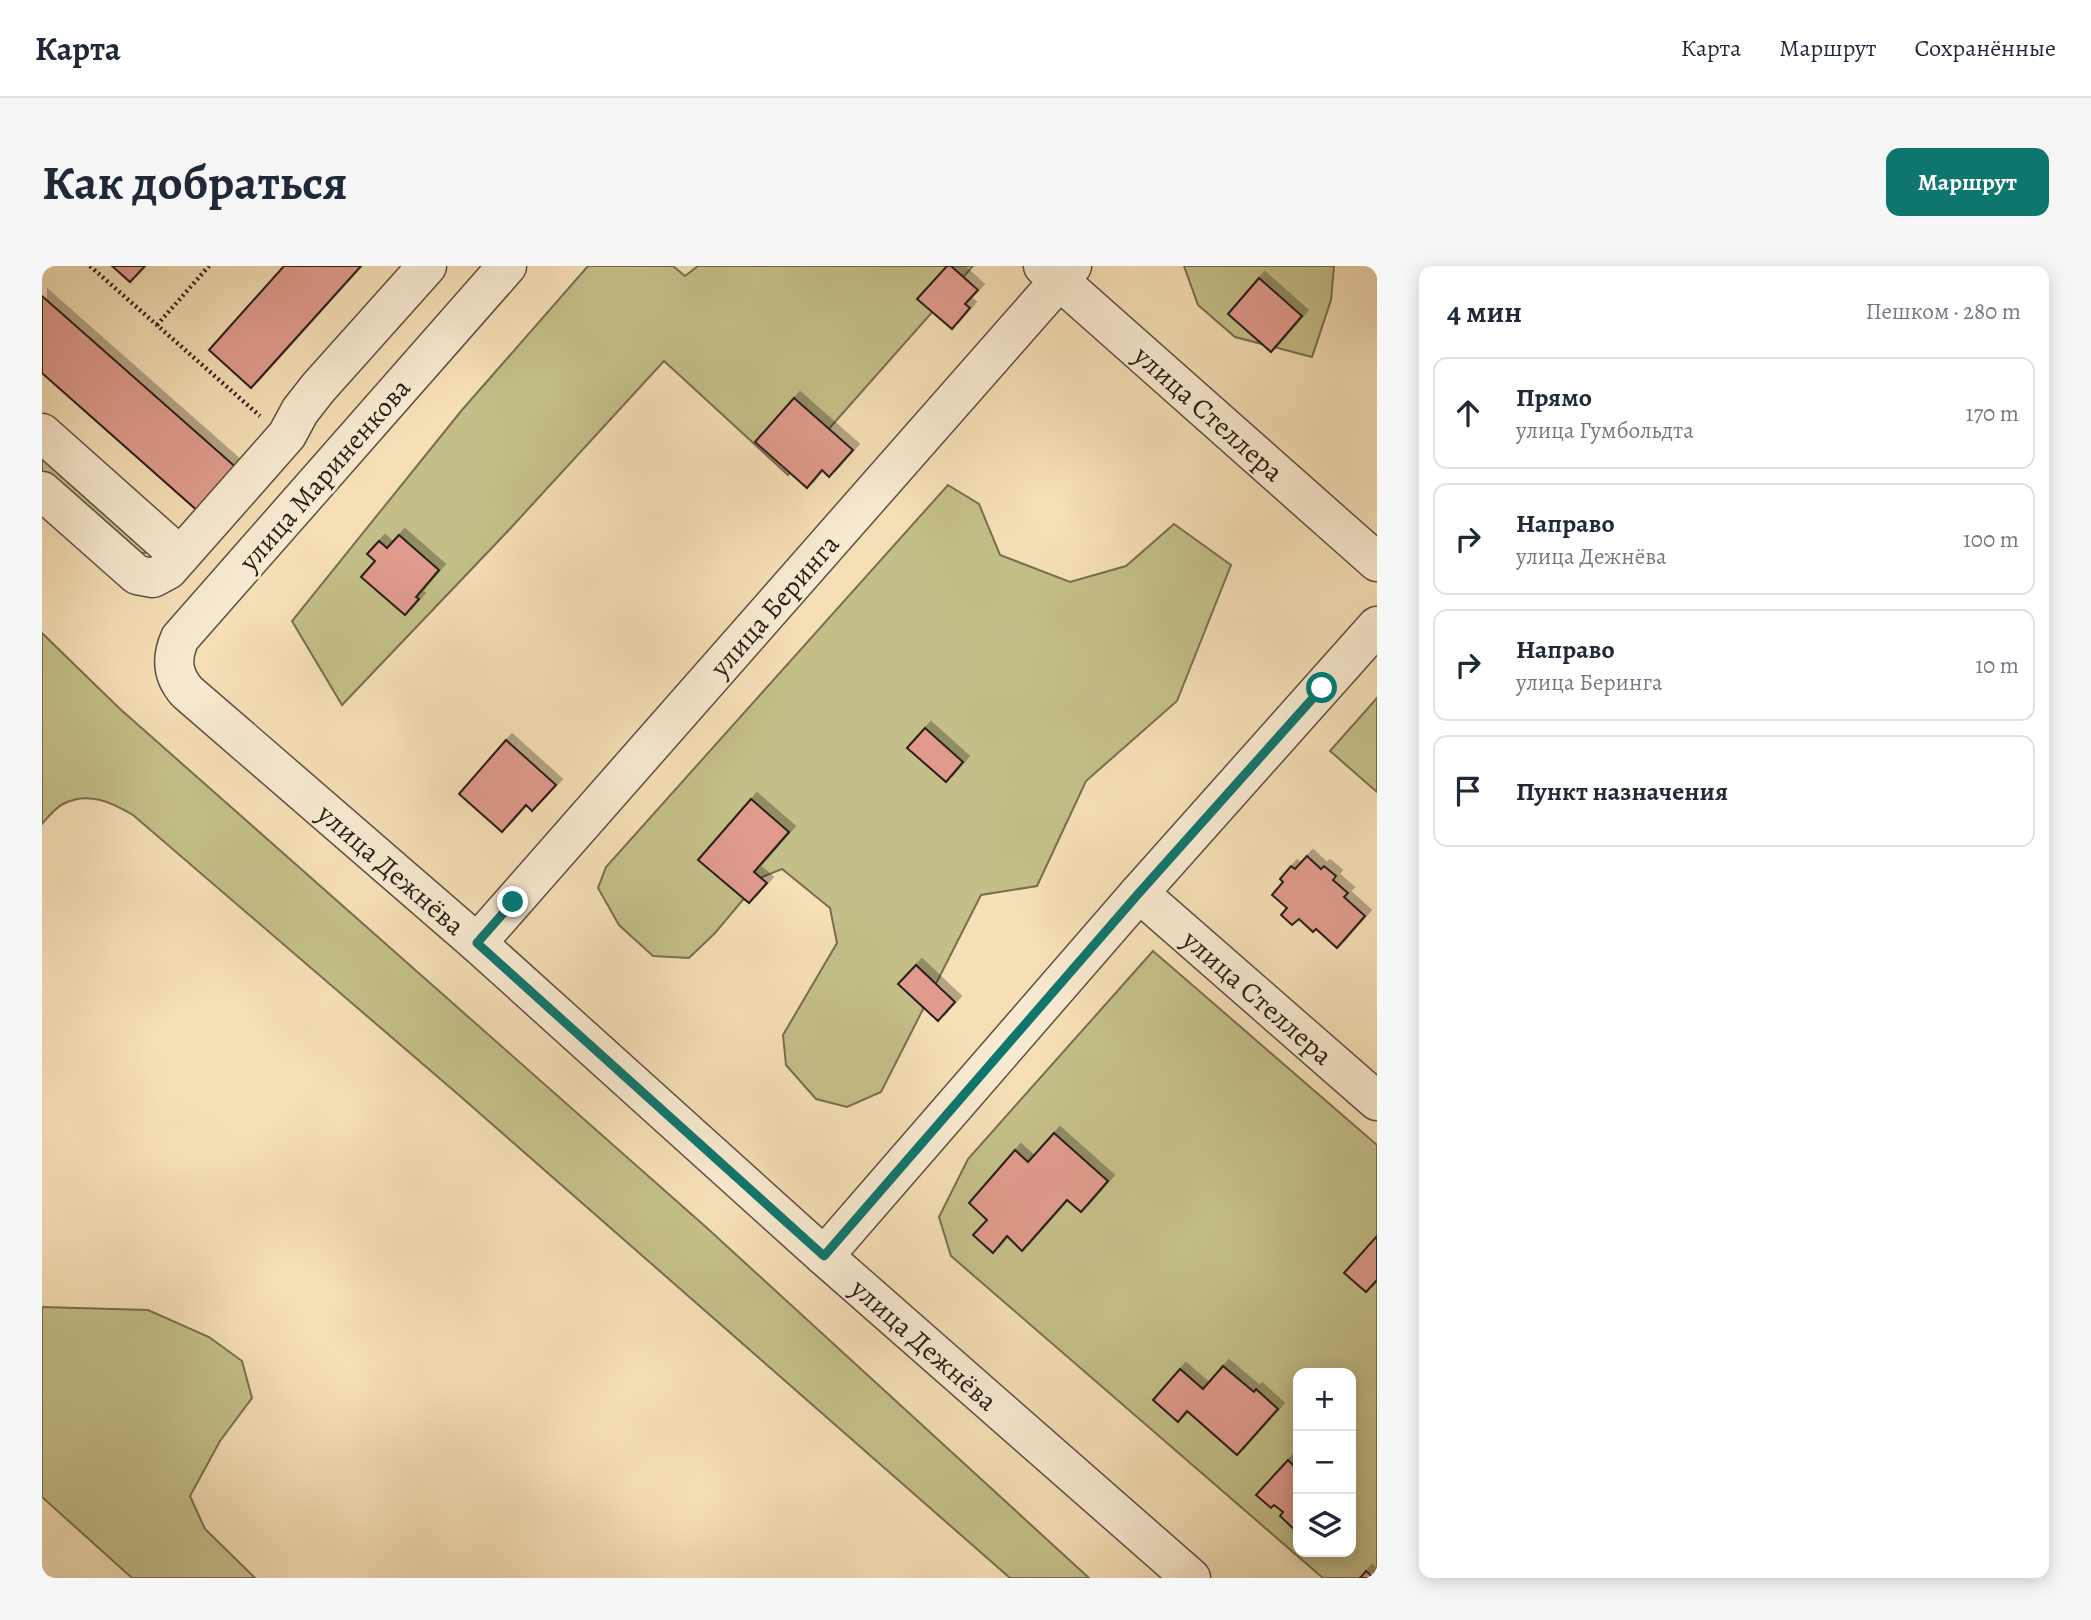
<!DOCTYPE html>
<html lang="ru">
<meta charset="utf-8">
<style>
body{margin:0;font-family:Alegreya,serif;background:#f6f6f7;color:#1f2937}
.controls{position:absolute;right:21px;bottom:21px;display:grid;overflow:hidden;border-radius:14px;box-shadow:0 4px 18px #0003}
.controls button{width:63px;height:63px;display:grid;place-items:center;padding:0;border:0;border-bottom:2px solid #e0e1e3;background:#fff;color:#1f2937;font:35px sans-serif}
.stop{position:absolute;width:21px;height:21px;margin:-16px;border:5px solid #0f766e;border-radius:50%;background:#fff}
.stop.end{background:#0f766e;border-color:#fff;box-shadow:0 2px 7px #0008}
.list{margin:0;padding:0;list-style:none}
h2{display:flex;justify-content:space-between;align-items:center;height:91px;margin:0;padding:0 28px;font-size:30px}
h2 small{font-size:23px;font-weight:400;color:#747a83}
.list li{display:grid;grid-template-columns:46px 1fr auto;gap:21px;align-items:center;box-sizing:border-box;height:112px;margin:0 14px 14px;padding:0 14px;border:2px solid #e0e1e3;border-radius:14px}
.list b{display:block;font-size:26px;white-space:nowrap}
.list p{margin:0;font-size:23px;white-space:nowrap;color:#747a83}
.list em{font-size:23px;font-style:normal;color:#747a83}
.icon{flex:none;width:38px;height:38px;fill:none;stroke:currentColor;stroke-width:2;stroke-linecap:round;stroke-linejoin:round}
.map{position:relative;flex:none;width:1335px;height:1312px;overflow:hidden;border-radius:14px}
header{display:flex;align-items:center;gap:42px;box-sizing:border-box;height:98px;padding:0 35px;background:#fff;border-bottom:2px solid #e0e1e3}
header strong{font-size:33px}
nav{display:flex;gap:38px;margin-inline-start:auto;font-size:24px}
.intro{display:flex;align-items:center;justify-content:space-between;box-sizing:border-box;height:168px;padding:0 42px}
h1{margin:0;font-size:49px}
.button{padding:18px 32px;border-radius:14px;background:#0f766e;color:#fff;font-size:24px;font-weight:700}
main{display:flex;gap:42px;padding:0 42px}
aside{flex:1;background:#fff;border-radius:14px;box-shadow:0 4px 18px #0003}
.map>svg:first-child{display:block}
.green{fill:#c4bf88;stroke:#776f50;stroke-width:2;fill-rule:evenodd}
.building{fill:#e09b8d;stroke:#2a1f18;stroke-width:2;filter:url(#shadow)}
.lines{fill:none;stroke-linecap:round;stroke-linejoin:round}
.minor-casing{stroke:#5d4f40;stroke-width:41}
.path{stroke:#2a1f18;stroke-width:4.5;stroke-dasharray:2 3.5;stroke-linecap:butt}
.minor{stroke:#f8ead0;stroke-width:38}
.route{stroke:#0f766e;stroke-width:9}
.labels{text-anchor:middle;stroke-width:6;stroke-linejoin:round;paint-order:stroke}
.street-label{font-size:28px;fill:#2a1f18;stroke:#f8ead0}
</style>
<header>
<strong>Карта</strong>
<nav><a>Карта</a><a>Маршрут</a><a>Сохранённые</a></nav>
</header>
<div class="intro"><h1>Как добраться</h1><a class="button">Маршрут</a></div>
<main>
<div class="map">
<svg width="1335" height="1312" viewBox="0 0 1335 1312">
<defs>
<filter id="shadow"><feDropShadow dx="6" dy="-6" stdDeviation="0" flood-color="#0004"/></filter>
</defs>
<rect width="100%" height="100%" fill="#f5dfb6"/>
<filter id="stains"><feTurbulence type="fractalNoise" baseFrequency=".00286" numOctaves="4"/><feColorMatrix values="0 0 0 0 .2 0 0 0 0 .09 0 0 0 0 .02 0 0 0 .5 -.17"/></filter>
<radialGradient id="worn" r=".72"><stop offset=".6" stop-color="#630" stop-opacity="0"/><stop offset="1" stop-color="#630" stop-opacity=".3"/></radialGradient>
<g class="green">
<path d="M546 0H631L643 10 656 0H931L746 209 622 95 465 266 300 439 250 355 420 144Z"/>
<path d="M1142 0H1292L1289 34 1270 91 1193 71 1156 39Z"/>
<path d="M0 184 115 286 87 288 0 212Z"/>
<path d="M906 219 937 238 958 289 1028 316 1084 300 1132 258 1189 299 1135 435 1044 515 995 620 939 629 839 826 805 841 774 833 744 799 741 769 795 677 788 642 740 603 720 611 673 667 647 692 611 690 577 659 556 622 564 601Z"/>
<path d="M0 367 77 442 665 962 1047 1312H968L418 830 91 549C69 536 46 525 21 538 13 542 6 551 0 558Z"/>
<path d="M1335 432V526L1288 485Z"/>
<path d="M1111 685 1335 879V1312H1281L909 990 897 951 926 893ZM1256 1107H1309V1286H1256Z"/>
<path d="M0 1041 106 1044 167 1071 200 1095 210 1132 178 1175 148 1230 163 1263 213 1312H90L0 1231Z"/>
</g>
<g class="building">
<path d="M70 0H103L88 16Z"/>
<path d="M242 0H319L209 122 167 84Z"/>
<path d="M905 0H909L936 24 923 38 928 42 910 63 875 33Z"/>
<path d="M1217 12 1260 50 1229 86 1186 48Z"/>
<path d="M0 30 197 204 158 247 0 107Z"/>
<path d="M752 132 811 184 787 211 780 204 765 222 713 176Z"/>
<path d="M357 269 397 304 374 331 377 333 363 349 319 311 333 295 325 288 337 275 345 282Z"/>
<path d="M883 462 921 496 904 516 865 482Z"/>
<path d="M464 474 514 519 490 545 484 539 460 566 417 528Z"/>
<path d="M709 533 747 566 712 606 725 617 707 637 656 594Z"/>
<path d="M1265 590 1279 603 1282 600 1294 610 1291 614 1306 627 1302 631 1323 650 1295 682 1274 663 1271 666 1257 653 1250 659 1239 649 1245 642 1230 629 1241 616 1238 613 1249 600 1253 603Z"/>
<path d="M874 699 913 736 896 755 856 718Z"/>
<path d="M1012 867 1066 915 1039 946 1025 934 980 985 965 970 951 987 931 969 945 954 927 937 973 884 986 896Z"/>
<path d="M1335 970V1014L1324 1026 1302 1007Z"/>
<path d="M1181 1100 1212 1126 1214 1123 1236 1143 1195 1189 1145 1145 1136 1156 1111 1134 1138 1103 1161 1123Z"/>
<path d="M1246 1194 1256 1204V1267L1238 1250 1241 1246 1232 1239 1229 1242 1214 1229Z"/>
<path d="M1324 1305 1332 1312H1318Z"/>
</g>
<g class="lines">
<defs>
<g id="minor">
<path id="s1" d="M465 0 138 372C129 392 130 409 145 426L435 677 782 990 1149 1312"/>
<path id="s2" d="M1001 0 1335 296"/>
<path d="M0 167 138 290"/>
<path d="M0 225 95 309 111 312 126 304 245 169 258 145 276 122 385 0"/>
<path id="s3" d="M1097 627 1335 835"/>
<path id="s4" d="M435 677 1030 0"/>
<path d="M782 990 1097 627 1335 360"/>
</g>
</defs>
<use href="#minor" class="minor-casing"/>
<g class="path">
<path d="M48 0 218 150"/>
<path d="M115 59 167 0"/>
</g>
<use href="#minor" class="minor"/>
</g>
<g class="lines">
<path class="route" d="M471 636 435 677 782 990 1097 627 1280 422"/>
</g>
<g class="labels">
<g class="street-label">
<text dy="10" stroke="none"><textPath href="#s2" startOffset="222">улица Стеллера</textPath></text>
<text transform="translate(282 208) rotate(-49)" y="10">улица Мариненкова</text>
<text dy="10" stroke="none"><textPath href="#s4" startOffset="450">улица Беринга</textPath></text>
<text dy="10" stroke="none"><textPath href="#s1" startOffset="824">улица Дежнёва</textPath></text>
<text dy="10" stroke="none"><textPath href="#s3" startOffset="158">улица Стеллера</textPath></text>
<text dy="10" stroke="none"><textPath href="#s1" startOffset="1538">улица Дежнёва</textPath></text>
</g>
</g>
<rect width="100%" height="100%" filter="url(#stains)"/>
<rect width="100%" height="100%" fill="url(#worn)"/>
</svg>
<div class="controls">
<button>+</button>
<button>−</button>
<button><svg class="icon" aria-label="layers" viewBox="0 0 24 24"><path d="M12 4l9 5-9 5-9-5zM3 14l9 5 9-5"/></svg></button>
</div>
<div class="stop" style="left:1280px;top:422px"></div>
<div class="stop end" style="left:471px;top:636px"></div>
</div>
<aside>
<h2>4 мин<small>Пешком · 280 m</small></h2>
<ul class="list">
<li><svg class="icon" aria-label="ahead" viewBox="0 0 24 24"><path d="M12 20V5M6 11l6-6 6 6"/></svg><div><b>Прямо</b><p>улица Гумбольдта</p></div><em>170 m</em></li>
<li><svg class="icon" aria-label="right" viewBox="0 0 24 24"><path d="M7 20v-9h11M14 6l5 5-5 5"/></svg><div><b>Направо</b><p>улица Дежнёва</p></div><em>100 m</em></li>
<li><svg class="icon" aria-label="right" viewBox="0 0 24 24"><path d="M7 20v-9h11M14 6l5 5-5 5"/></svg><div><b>Направо</b><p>улица Беринга</p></div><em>10 m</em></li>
<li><svg class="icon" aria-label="arrive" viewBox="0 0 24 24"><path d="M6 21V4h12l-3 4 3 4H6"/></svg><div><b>Пункт назначения</b></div></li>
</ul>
</aside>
</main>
